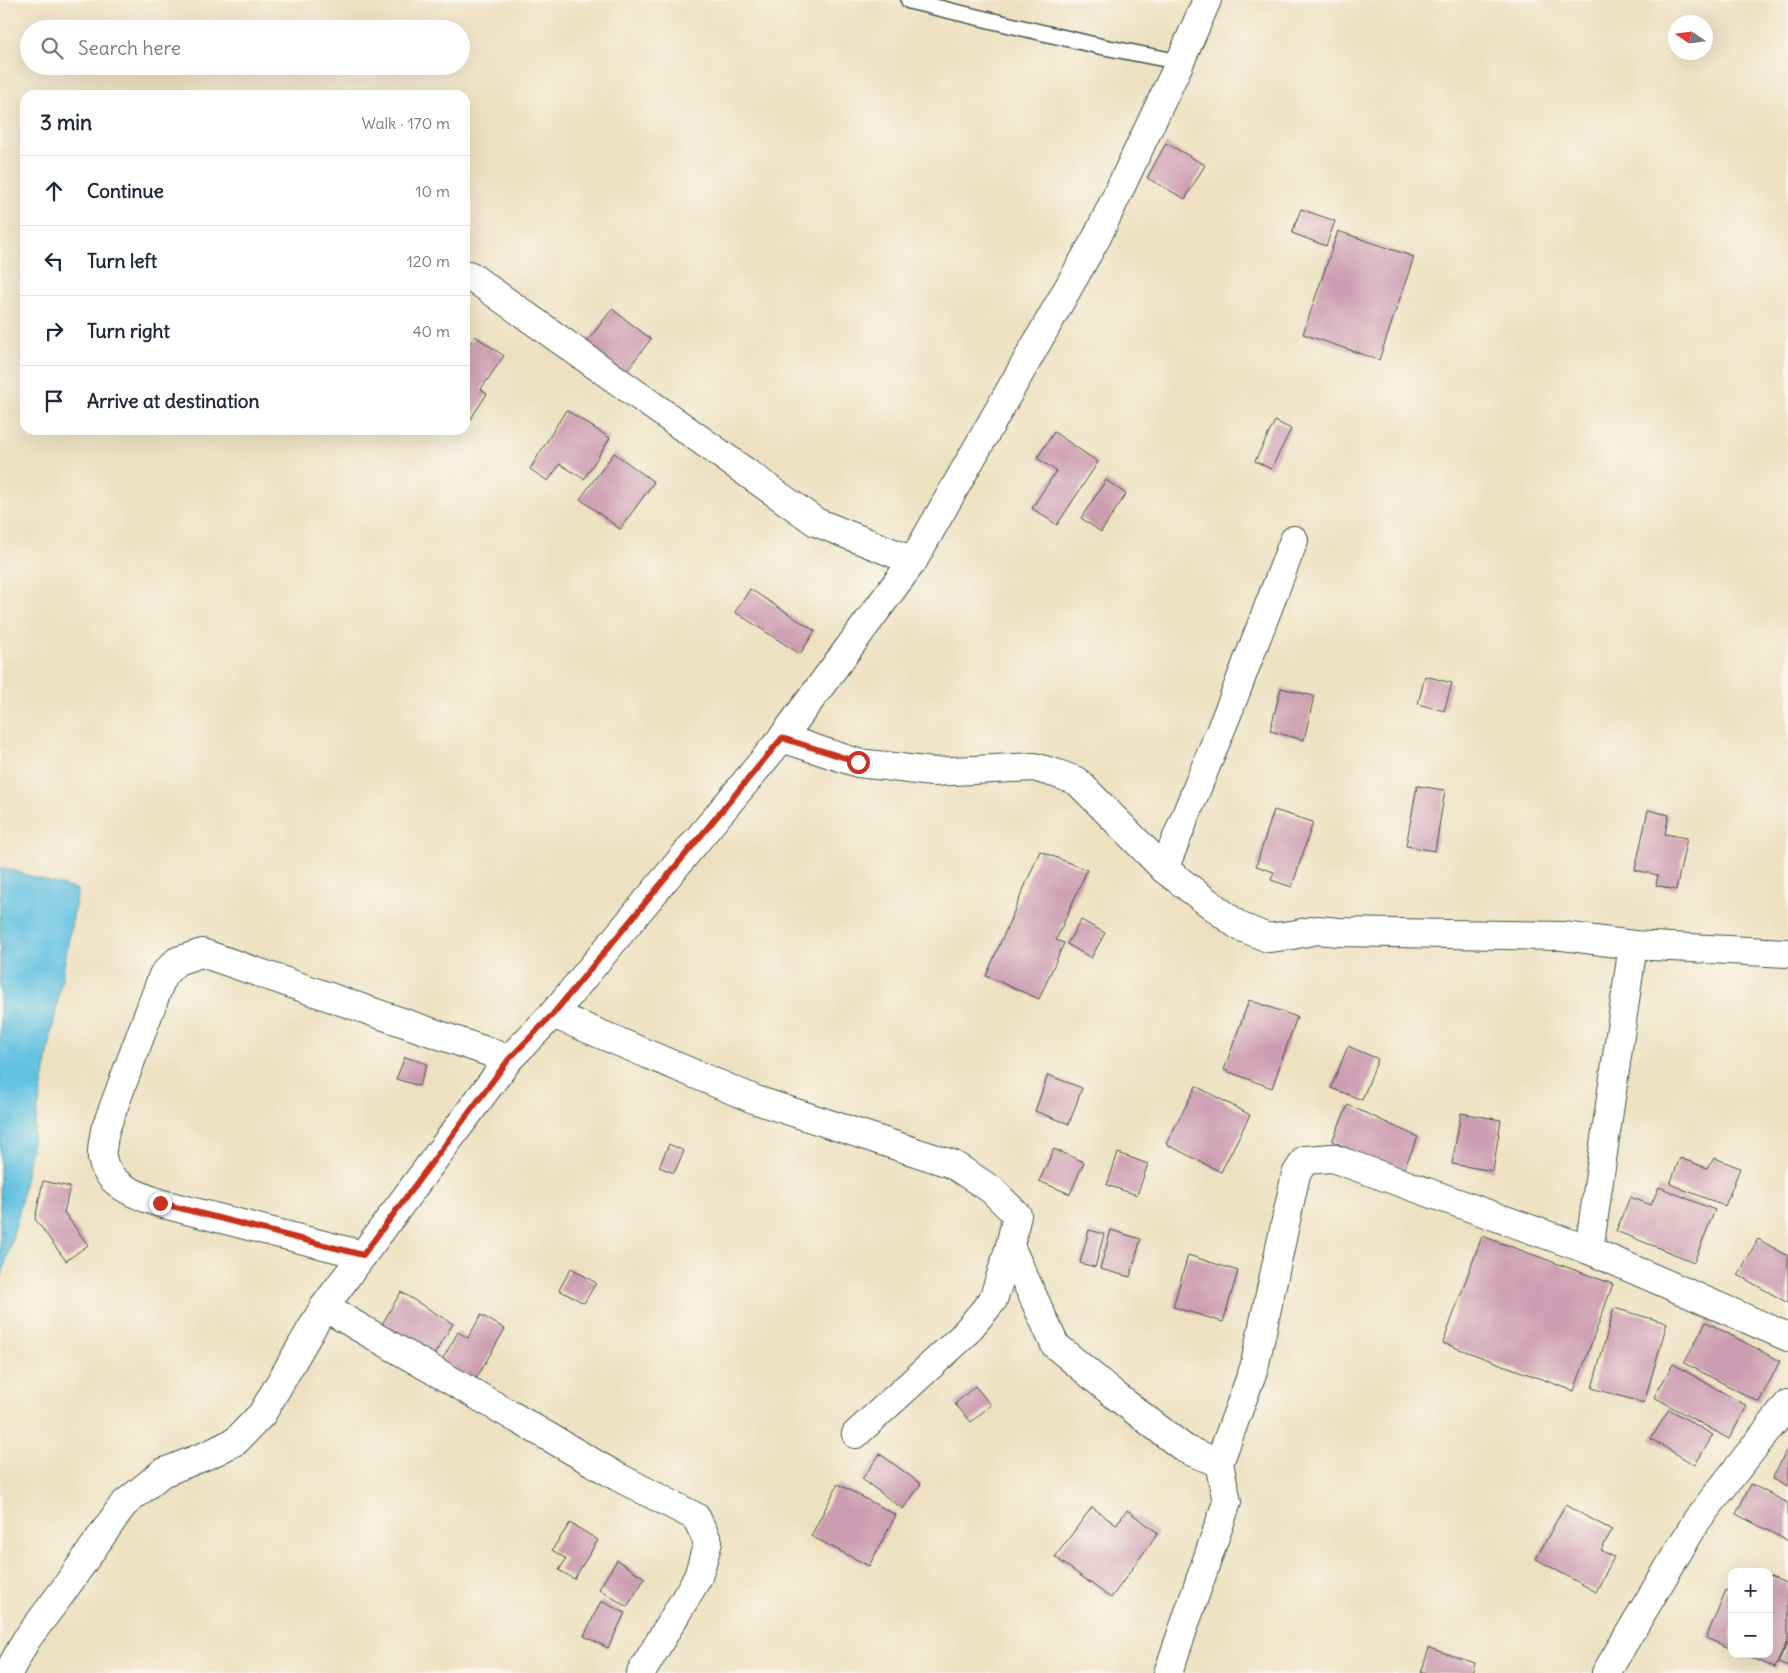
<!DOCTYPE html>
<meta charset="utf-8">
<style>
body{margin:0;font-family:Delius,sans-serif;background:#f6f6f7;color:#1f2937}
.controls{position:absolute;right:15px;bottom:15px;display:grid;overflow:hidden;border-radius:10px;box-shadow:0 5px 20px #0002}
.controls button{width:45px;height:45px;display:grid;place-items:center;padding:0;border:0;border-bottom:1px solid #e0e1e3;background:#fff;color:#1f2937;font:25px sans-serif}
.compass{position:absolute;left:1668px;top:15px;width:45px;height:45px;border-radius:50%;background:#fff;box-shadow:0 5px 20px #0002;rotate:283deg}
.stop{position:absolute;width:15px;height:15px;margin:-11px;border:4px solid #c8321e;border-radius:50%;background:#fff}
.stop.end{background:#c8321e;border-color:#fff;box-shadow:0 1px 5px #0008}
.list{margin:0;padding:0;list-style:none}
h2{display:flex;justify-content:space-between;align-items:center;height:65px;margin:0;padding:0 20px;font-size:21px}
h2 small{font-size:16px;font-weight:400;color:#747a83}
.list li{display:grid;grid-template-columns:32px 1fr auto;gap:15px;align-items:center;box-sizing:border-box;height:70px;padding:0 20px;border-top:1px solid #e0e1e3}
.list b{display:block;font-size:19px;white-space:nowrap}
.list em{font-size:16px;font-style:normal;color:#747a83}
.icon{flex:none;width:28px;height:28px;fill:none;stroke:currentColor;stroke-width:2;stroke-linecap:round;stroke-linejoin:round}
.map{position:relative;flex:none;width:1788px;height:1673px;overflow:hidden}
.search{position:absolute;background:#fff;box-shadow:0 5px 20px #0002;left:20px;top:20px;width:450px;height:55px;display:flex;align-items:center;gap:12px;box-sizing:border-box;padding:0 18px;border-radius:28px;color:#747a83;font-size:19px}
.panel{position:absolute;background:#fff;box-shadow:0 5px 20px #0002;left:20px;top:90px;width:450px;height:345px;border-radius:15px}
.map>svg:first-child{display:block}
.water{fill:#63c1e1;stroke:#417f8a}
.building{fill:#cc9cb0}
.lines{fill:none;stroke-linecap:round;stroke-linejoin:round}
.lane-casing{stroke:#3e5649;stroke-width:18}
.street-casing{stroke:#3e5649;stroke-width:30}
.lane{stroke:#fff;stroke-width:15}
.street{stroke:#fff;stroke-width:28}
.route{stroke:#c8321e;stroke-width:6}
</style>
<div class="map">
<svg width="1788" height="1673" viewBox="0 0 1788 1673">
<rect width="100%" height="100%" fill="#fbf7ec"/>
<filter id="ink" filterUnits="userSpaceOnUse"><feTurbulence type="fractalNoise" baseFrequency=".02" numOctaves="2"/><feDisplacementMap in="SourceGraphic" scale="10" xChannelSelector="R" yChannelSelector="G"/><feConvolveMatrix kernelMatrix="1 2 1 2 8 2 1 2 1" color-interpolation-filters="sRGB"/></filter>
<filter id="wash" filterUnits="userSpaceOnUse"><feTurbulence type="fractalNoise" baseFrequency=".0096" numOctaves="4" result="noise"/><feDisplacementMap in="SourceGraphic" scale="20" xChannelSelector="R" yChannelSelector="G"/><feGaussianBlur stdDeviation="1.12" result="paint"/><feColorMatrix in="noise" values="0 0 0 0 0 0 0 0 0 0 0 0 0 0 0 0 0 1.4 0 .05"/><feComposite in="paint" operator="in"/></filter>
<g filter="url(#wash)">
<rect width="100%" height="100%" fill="#eee1c1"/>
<path class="water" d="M0 867 78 890 19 1213 0 1283Z"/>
<g id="blocks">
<g class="building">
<path d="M1166 143 1205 165 1185 199 1147 178Z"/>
<path d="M1301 209 1335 221 1326 246 1292 233Z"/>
<path d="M1338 231 1414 257 1379 360 1303 334Z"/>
<path d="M612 309 651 339 621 378 582 348Z"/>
<path d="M475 336 504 356 481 389 487 394 468 423 465 421V351Z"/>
<path d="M566 410 610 438 584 479 560 464 548 481 530 469Z"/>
<path d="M1275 421 1291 429 1271 469 1255 461Z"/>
<path d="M1054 432 1098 462 1057 525 1032 508 1056 471 1037 458Z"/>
<path d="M614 453 654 482 620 529 580 499Z"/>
<path d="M1106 480 1126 494 1101 532 1081 518Z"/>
<path d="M750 589 815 631 800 654 735 612Z"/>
<path d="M1425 676 1452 683 1444 711 1418 704Z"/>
<path d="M1281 688 1314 696 1304 740 1270 731Z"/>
<path d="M1417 786 1445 790 1435 851 1406 846Z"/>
<path d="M1274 810 1313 822 1292 887 1271 880 1274 872 1256 866Z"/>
<path d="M1648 810 1669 815 1665 834 1687 838 1676 890 1656 885 1658 875 1635 870Z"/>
<path d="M1040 851 1087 870 1056 940 1064 943 1039 999 986 976Z"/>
<path d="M1081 920 1105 933 1091 958 1067 944Z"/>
<path d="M1249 1000 1297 1017 1272 1088 1224 1070Z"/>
<path d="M1348 1046 1378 1059 1362 1100 1331 1088Z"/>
<path d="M405 1057 427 1064 419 1086 396 1079Z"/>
<path d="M1048 1075 1082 1088 1069 1124 1035 1111Z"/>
<path d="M1196 1086 1250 1115 1221 1172 1166 1144Z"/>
<path d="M1348 1105 1418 1137 1402 1173 1332 1141Z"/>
<path d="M1461 1113 1501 1120 1493 1171 1452 1164Z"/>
<path d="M669 1144 684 1151 674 1173 659 1167Z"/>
<path d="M1054 1149 1084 1162 1070 1194 1039 1181Z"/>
<path d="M1118 1153 1148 1164 1137 1195 1107 1185Z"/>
<path d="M1680 1158 1707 1168 1715 1158 1740 1168 1725 1206 1670 1184Z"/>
<path d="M43 1181 70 1187 64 1212 88 1245 66 1261 35 1219Z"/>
<path d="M1659 1187 1715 1210 1694 1262 1616 1231 1630 1197 1651 1205Z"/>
<path d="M1089 1230 1104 1234 1095 1267 1080 1263Z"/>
<path d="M1111 1230 1141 1239 1130 1277 1100 1269Z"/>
<path d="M1482 1236 1613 1284 1574 1391 1443 1343Z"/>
<path d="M1758 1239 1788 1256V1303L1738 1275Z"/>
<path d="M1188 1255 1238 1271 1223 1322 1173 1307Z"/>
<path d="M571 1268 596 1283 584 1303 559 1290Z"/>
<path d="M401 1292 453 1324 430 1361 379 1329Z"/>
<path d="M1614 1308 1667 1323 1644 1403 1592 1388Z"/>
<path d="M481 1315 505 1329 474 1382 441 1362 458 1332 468 1338Z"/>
<path d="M1706 1322 1780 1361 1759 1402 1684 1363Z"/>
<path d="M1673 1364 1747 1406 1729 1439 1654 1397Z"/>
<path d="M975 1386 991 1405 971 1422 955 1404Z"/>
<path d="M1669 1409 1713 1435 1695 1465 1651 1439Z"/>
<path d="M1788 1447V1487L1772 1479Z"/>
<path d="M880 1454 921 1484 903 1509 862 1479Z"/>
<path d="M838 1484 896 1515 869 1566 811 1536Z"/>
<path d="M1751 1484 1788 1503V1541L1736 1514Z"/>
<path d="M1565 1505 1612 1530 1601 1550 1614 1557 1596 1592 1536 1559Z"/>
<path d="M1092 1507 1116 1525 1127 1510 1158 1533 1111 1598 1055 1557Z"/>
<path d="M570 1523 598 1540 574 1579 559 1570 566 1559 552 1550Z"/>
<path d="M617 1560 645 1578 627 1607 599 1589Z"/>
<path d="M1769 1576 1788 1584V1639L1775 1668 1744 1654H1769Z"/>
<path d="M1726 1590 1732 1593V1649L1706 1638Z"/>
<path d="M601 1601 625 1613 608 1648 584 1636Z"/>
<path d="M1788 1642V1667L1778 1663Z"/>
<path d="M1429 1648 1475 1663 1472 1673H1421Z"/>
</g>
</g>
</g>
<g filter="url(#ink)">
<use href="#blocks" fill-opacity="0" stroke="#3e5649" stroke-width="1"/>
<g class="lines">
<defs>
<path id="lane" d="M909 1 1099 46 1180 62"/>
<g id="street">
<path d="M469 275 816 522 913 561"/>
<path d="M782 738 858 763 885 766 932 772 1034 767 1058 774 1077 781 1164 869 1239 926 1268 938 1292 935 1317 930 1339 932 1563 936 1633 945 1788 953"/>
<path d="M1164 869 1230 707 1294 540"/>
<path d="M553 1014 756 1100 952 1164 992 1190 1017 1215 1010 1246 993 1300 962 1337 856 1434"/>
<path d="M1010 1246 1055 1345 1116 1396 1185 1449 1219 1463"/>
<path d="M1589 1250 1633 945"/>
<path d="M363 1255 159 1203C137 1195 106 1185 102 1157 101 1149 104 1138 105 1130L163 975 177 961 202 953 509 1059"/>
<path d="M324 1307 618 1477 696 1517 708 1542 698 1577 641 1673"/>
<path d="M8 1673 26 1640 63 1591 123 1505 162 1473 210 1454 236 1441 262 1414 324 1307 509 1059 553 1014 782 738 913 561 1097 237 1180 62 1207 0"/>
<path d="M1168 1673 1227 1502 1219 1463 1254 1368 1296 1174 1305 1160 1332 1158 1589 1250 1788 1337"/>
<path d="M1606 1673 1697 1520 1788 1404"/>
</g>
</defs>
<use href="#lane" class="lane-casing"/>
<use href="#street" class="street-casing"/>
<use href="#lane" class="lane"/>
<use href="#street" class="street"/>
</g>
</g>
<g class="lines" filter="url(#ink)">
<path class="route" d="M160 1203 363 1255 509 1059 553 1014 782 738 858 762"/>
</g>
</svg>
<div class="controls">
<button>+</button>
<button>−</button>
</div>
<svg class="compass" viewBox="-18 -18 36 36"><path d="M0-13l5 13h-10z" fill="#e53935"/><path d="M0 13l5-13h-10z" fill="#747a83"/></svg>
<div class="stop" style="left:858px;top:762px"></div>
<div class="stop end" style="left:160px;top:1203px"></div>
<div class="search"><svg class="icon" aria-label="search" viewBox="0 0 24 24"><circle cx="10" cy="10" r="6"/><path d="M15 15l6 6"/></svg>Search here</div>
<section class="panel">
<h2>3 min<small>Walk · 170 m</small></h2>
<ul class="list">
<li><svg class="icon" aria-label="ahead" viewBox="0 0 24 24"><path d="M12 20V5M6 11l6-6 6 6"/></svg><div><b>Continue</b></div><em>10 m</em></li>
<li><svg class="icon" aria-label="left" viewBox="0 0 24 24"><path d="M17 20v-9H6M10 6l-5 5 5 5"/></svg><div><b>Turn left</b></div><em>120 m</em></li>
<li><svg class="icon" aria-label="right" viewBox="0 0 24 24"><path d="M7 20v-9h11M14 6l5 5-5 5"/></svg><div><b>Turn right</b></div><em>40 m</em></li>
<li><svg class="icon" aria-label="arrive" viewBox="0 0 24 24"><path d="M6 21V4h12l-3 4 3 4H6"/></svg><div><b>Arrive at destination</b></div></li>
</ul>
</section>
</div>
